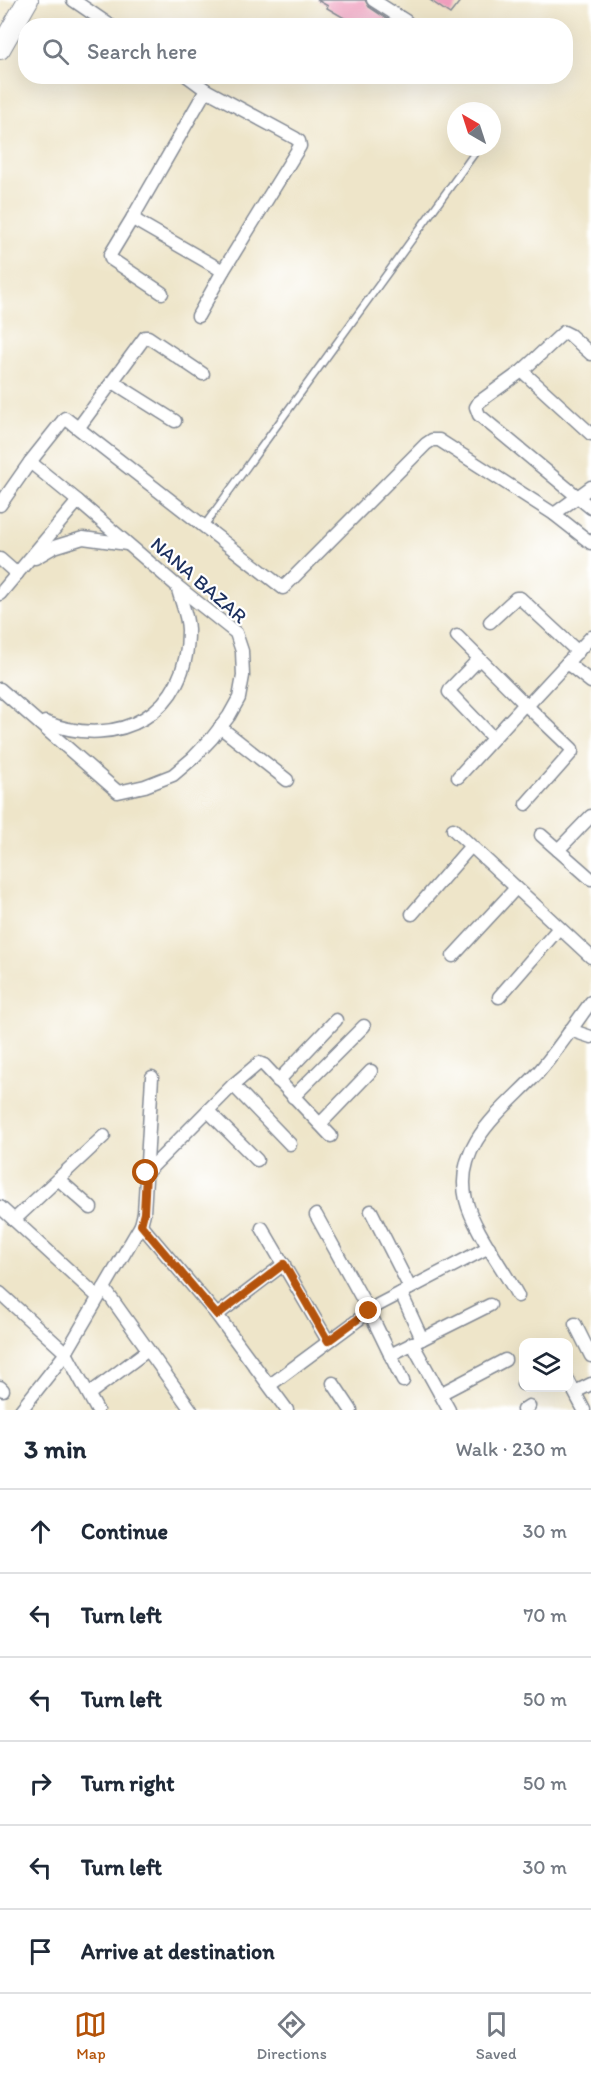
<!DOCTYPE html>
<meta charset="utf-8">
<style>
body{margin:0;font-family:Itim,sans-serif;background:#f2f2f3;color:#1f2937}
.controls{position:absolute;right:18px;bottom:18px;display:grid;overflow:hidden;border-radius:12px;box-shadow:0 6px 24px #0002}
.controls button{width:54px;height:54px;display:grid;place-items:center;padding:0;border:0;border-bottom:2px solid #e0e1e3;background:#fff;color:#1f2937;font:30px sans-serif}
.compass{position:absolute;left:447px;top:102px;width:54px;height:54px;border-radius:50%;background:#fff;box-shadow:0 6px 24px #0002;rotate:321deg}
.stop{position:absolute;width:18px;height:18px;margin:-14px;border:4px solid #b45309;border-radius:50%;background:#fff}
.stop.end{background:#b45309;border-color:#fff;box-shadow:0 2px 6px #0008}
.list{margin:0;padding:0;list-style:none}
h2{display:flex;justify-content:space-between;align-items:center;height:78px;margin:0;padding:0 24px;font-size:26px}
h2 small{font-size:20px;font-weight:400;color:#747a83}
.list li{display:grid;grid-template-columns:39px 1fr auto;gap:18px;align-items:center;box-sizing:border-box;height:84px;padding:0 24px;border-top:2px solid #e0e1e3}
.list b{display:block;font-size:22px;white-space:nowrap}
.list em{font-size:20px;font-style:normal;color:#747a83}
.icon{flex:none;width:33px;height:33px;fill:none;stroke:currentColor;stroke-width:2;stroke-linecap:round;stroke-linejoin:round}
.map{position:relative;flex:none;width:591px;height:1410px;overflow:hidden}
.search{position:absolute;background:#fff;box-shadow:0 6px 24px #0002;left:18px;right:18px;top:18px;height:66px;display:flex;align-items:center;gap:15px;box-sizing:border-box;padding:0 21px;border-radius:24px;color:#747a83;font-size:22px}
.sheet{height:582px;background:#fff}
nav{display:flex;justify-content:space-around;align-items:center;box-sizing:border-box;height:84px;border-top:2px solid #e0e1e3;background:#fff;font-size:16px;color:#747a83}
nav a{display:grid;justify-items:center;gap:3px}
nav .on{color:#b45309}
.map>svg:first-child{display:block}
.building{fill:#f09ebe}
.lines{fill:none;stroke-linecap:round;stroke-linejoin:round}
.lane-casing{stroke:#848a94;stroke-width:9}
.street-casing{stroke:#848a94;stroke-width:15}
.primary-casing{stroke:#848a94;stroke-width:22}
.lane{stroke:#fff;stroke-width:6}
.street{stroke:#fff;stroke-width:12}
.primary{stroke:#fff;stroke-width:20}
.route{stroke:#b45309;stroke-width:8}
.labels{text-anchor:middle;stroke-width:4.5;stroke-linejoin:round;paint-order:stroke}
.street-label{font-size:20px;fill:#1b2f5e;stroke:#fff}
</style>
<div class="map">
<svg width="591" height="1410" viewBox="0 0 591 1410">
<rect width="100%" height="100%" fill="#fff"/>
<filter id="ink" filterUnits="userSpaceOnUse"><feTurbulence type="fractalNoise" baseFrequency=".0167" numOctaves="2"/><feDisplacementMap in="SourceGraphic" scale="12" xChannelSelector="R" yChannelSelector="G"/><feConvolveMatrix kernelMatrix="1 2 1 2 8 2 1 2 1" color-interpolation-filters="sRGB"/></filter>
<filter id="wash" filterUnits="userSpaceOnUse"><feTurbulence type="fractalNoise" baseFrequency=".008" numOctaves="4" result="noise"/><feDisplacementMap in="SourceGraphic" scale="24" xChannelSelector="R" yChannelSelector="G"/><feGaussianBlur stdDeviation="1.35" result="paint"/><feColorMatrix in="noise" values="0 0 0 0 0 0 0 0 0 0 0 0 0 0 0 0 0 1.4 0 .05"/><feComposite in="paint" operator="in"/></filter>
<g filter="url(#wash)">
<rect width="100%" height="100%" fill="#eee5c9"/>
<g id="blocks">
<g class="building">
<path d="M317 0H365L369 7 398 26H358L327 8 328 6Z"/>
<path d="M430 0H461L450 14Z"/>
</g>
</g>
</g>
<g filter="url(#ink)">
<use href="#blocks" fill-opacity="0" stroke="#848a94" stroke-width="1.5"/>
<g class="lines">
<defs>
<path id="lane" d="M204 526 479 147"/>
<g id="street">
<path d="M73 0 111 26"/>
<path d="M373 0 406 21"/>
<path d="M187 76 206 90 295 138 299 141 300 146 223 271 198 316"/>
<path d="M206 90 133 217 138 222 223 271"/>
<path d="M133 217 110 255 111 259 162 293"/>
<path d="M591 354 570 335 564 332 522 371 479 402 476 407 479 415 591 508"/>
<path d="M522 371 591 434"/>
<path d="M113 382 175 421"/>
<path d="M79 427 145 337H148L203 374"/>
<path d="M30 462 78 501"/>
<path d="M0 505 30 462 65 418 283 588 426 444 432 440H439L554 514 591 543"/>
<path d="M554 514 591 487"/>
<path d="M35 558 54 547 83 538 127 544"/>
<path d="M0 559 17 574"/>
<path d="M0 594 78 501 177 586 236 633 242 651 243 676 239 698 229 716 212 738 193 758 173 775 145 786 118 792 0 689"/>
<path d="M490 622 516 598H520L578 652"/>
<path d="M457 636 527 706 591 637"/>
<path d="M479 659 451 688 449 692 493 738"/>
<path d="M567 663 591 682"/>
<path d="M45 722C119 751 189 713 188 630 188 616 180 599 177 586"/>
<path d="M220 727 287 780"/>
<path d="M458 777 524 705"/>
<path d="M526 804 572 752V749L527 706"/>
<path d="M453 829 591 957"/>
<path d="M541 835 591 879"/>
<path d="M558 850 591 816"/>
<path d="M412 914 471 846"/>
<path d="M453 956 516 888"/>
<path d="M499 997 559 928"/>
<path d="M570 1030 591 1037"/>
<path d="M278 1081 336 1020"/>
<path d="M233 1085 290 1144"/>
<path d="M293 1097 364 1026"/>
<path d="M209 1112 257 1160"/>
<path d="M320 1124 371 1071"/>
<path d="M146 1173 233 1085 259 1063 264 1065 331 1136"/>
<path d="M58 1179 91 1208"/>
<path d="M0 1207 98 1297"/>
<path d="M371 1211 410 1288"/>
<path d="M316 1215 369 1311 403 1381"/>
<path d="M14 1220 104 1136"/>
<path d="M141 1225 217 1315 287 1410"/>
<path d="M262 1228 328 1341"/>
<path d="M104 1288 191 1410"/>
<path d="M0 1293 66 1353 97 1410"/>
<path d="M401 1293 422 1339"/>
<path d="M518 1296C503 1268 473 1229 466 1200 453 1145 503 1110 536 1075 556 1053 573 1026 591 1002"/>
<path d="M217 1315 284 1264"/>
<path d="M575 1324 591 1356"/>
<path d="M412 1343 449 1410"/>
<path d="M390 1355 490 1305"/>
<path d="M568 1380 584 1410"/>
<path d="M333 1383 351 1410"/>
<path d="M523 1384H524"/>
<path d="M270 1385 378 1305 489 1247"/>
<path d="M0 1387 3 1390"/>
<path d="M575 1392 591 1384"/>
<path d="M89 1394 148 1350"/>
<path d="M440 1394 505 1360"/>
<path d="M21 1410 66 1353 141 1225 144 1213 152 1077"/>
<path d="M523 1410 529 1406"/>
</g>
<path id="primary" d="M0 49 28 0"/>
</defs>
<use href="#lane" class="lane-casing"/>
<use href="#street" class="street-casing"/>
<use href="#primary" class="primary-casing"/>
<use href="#lane" class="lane"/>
<use href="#street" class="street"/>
<use href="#primary" class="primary"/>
</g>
</g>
<g class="lines" filter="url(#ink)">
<path class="route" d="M146 1173 144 1213 141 1225 217 1315 284 1264 328 1341 369 1311"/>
</g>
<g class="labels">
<g class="street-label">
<text transform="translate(199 580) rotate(41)" y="7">NANA BAZAR</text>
</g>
</g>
</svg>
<div class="controls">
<button><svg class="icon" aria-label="layers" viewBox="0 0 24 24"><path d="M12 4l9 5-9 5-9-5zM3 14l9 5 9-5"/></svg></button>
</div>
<svg class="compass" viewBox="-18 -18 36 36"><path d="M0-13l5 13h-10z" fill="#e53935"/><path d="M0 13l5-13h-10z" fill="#747a83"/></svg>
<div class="stop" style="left:146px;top:1173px"></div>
<div class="stop end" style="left:369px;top:1311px"></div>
<div class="search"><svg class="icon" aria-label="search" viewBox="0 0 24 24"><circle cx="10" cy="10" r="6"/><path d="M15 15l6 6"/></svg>Search here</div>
</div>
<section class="sheet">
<h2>3 min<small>Walk · 230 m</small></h2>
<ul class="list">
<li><svg class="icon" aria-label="ahead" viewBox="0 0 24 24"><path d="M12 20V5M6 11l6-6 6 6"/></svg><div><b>Continue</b></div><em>30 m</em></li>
<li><svg class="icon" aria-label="left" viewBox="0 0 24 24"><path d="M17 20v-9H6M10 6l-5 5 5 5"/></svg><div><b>Turn left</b></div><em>70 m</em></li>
<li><svg class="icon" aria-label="left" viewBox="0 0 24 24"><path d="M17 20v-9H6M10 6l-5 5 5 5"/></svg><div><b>Turn left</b></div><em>50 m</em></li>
<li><svg class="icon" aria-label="right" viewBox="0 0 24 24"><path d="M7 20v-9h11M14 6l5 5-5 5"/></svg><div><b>Turn right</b></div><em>50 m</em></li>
<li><svg class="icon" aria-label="left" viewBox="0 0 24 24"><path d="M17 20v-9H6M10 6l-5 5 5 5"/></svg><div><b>Turn left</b></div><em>30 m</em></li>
<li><svg class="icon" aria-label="arrive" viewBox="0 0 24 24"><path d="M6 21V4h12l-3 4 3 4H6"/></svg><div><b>Arrive at destination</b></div></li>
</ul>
</section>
<nav>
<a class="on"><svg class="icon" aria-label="map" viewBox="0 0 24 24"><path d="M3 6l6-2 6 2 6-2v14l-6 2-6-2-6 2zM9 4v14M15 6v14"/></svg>Map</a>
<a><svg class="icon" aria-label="directions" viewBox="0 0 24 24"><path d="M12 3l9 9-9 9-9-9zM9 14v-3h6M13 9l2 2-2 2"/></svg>Directions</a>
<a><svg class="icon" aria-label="saved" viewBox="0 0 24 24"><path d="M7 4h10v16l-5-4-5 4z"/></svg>Saved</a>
</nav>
